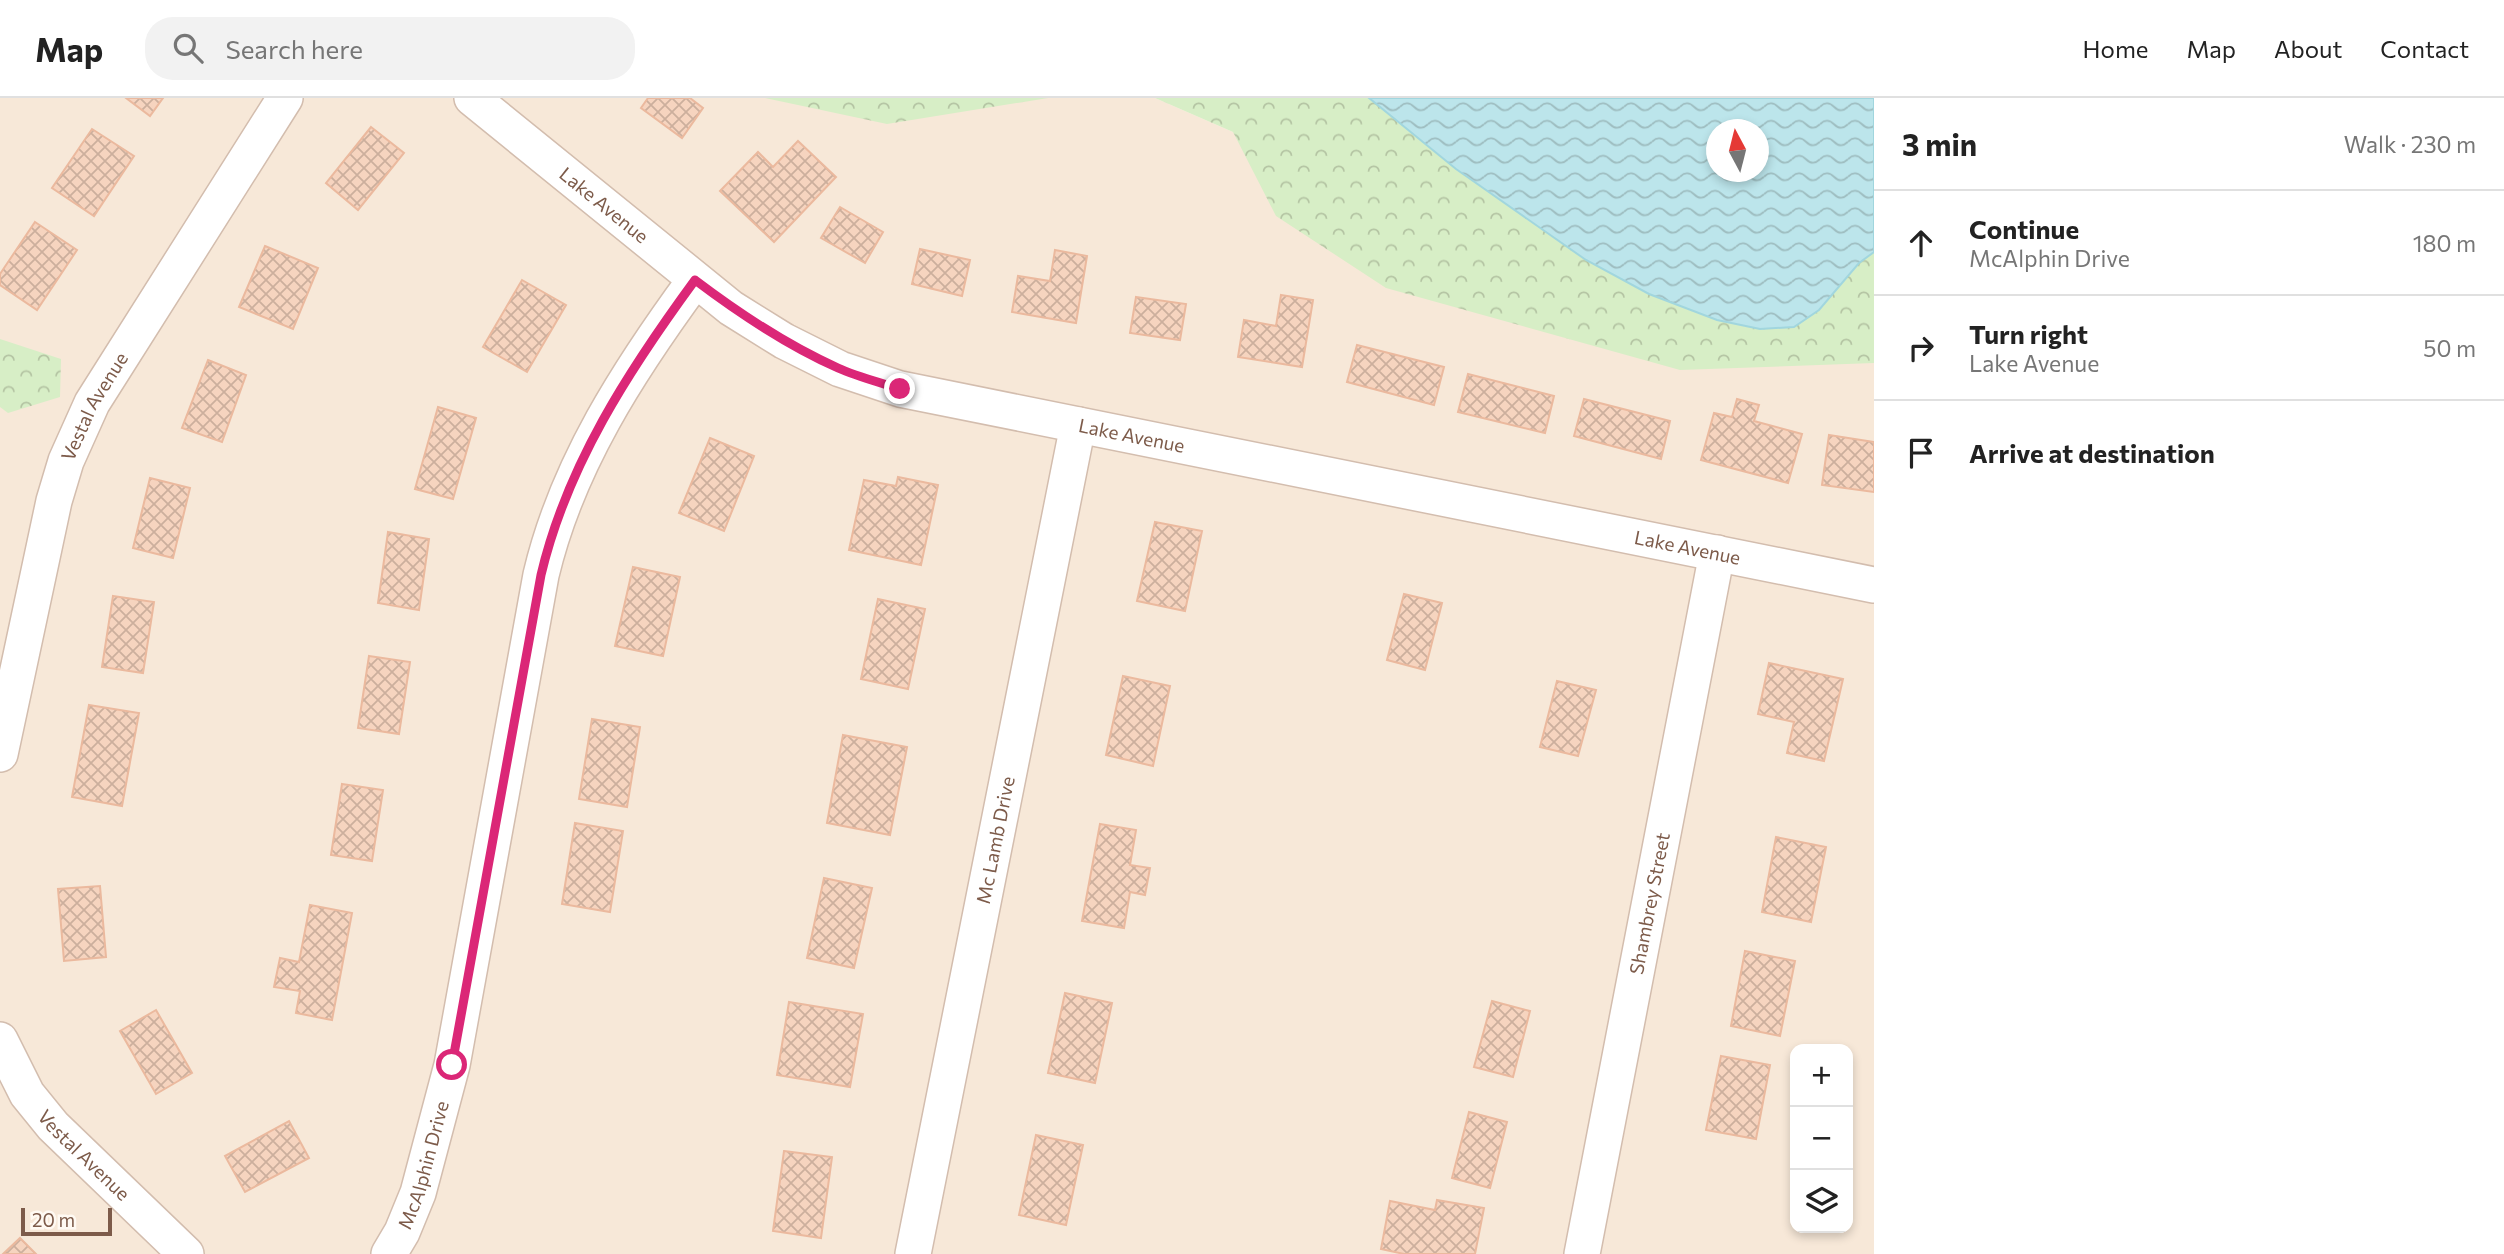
<!DOCTYPE html>
<meta charset="utf-8">
<style>
body{margin:0;font-family:Commissioner,sans-serif;background:#f2f2f2;color:#222}
.controls{position:absolute;right:21px;bottom:21px;display:grid;overflow:hidden;border-radius:14px;box-shadow:0 4px 10px #0003}
.controls button{width:63px;height:63px;display:grid;place-items:center;padding:0;border:0;border-bottom:2px solid #e0e0e0;background:#fff;color:#222;font:35px sans-serif}
.compass{position:absolute;left:1706px;top:21px;width:63px;height:63px;border-radius:50%;background:#fff;box-shadow:0 4px 10px #0003;rotate:353deg}
.scale{position:absolute;left:21px;bottom:18px;width:91px;box-sizing:border-box;padding-left:7px;border:4px solid #7d5b4a;border-top:0;font-size:19px;line-height:24px;white-space:nowrap;color:#7d5b4a;-webkit-text-stroke:5px #fffaf3;paint-order:stroke}
.stop{position:absolute;width:21px;height:21px;margin:-16px;border:5px solid #db2777;border-radius:50%;background:#fff}
.stop.end{background:#db2777;border-color:#fff;box-shadow:0 2px 7px #0008}
.list{margin:0;padding:0;list-style:none}
h2{display:flex;justify-content:space-between;align-items:center;height:91px;margin:0;padding:0 28px;font-size:30px}
h2 small{font-size:23px;font-weight:400;color:#767676}
.list li{display:grid;grid-template-columns:46px 1fr auto;gap:21px;align-items:center;box-sizing:border-box;height:105px;padding:0 28px;border-top:2px solid #e0e0e0}
.list b{display:block;font-size:26px;white-space:nowrap}
.list p{margin:0;font-size:23px;white-space:nowrap;color:#767676}
.list em{font-size:23px;font-style:normal;color:#767676}
.icon{flex:none;width:38px;height:38px;fill:none;stroke:currentColor;stroke-width:2;stroke-linecap:round;stroke-linejoin:round}
.map{position:relative;flex:none;width:1874px;height:1156px;overflow:hidden}
header{display:flex;align-items:center;gap:42px;box-sizing:border-box;height:98px;padding:0 35px;background:#fff;border-bottom:2px solid #e0e0e0}
header strong{font-size:33px}
nav{display:flex;gap:38px;margin-inline-start:auto;font-size:24px}
.search{width:490px;height:63px;background:#f2f2f2;display:flex;align-items:center;gap:18px;box-sizing:border-box;padding:0 24px;border-radius:28px;color:#767676;font-size:26px}
main{display:flex}
aside{flex:1;background:#fff}
.map>svg:first-child{display:block}
.residential{fill:#f7e8d8;fill-rule:evenodd}
.forest{fill:url(#forest-crowns);fill-rule:evenodd}
.water{fill:url(#water-waves);stroke:#a1d6de;stroke-width:2;fill-rule:evenodd}
.building{fill:url(#building-cross-hatch);stroke:#ebb99e;stroke-width:2}
.lines{fill:none;stroke-linecap:round;stroke-linejoin:round}
.minor-casing{stroke:#d3bdae;stroke-width:38}
.minor{stroke:#fff;stroke-width:35}
.route{stroke:#db2777;stroke-width:9}
.labels{text-anchor:middle;stroke-width:5;stroke-linejoin:round;paint-order:stroke}
.street-label{font-size:19px;fill:#7d5b4a;stroke:#fffaf3}
</style>
<header>
<strong>Map</strong>
<div class="search"><svg class="icon" aria-label="search" viewBox="0 0 24 24"><circle cx="10" cy="10" r="6"/><path d="M15 15l6 6"/></svg>Search here</div>
<nav><a>Home</a><a>Map</a><a>About</a><a>Contact</a></nav>
</header>
<main>
<div class="map">
<svg width="1874" height="1156" viewBox="0 0 1874 1156">
<defs>
<pattern id="forest-crowns" width="20" height="18" patternUnits="userSpaceOnUse" patternTransform="scale(1.75)"><rect width="20" height="18" fill="#d7eec6"/><path d="M2 6a3 3 0 1 1 6 0M12 15a3 3 0 1 1 6 0" fill="none" stroke="#b4c4a3"/></pattern>
<pattern id="water-waves" width="16" height="10" patternUnits="userSpaceOnUse" patternTransform="scale(1.75)"><rect width="16" height="10" fill="#bce5eb"/><path d="M0 5q4-4 8 0t8 0" fill="none" stroke="#9ebdc0"/></pattern>
<pattern id="building-cross-hatch" width="8" height="8" patternUnits="userSpaceOnUse" patternTransform="scale(1.75)"><rect width="8" height="8" fill="#f6d4bf"/><path d="M0 0l8 8M0 8l8-8" fill="none" stroke="#ccaf9d"/></pattern>
</defs>
<rect width="100%" height="100%" fill="#fef6ea"/>
<path class="residential" d="M0 0H1155L1233 34 1874 211V1156H0ZM1795 951H1848V1130H1795Z"/>
<g class="forest">
<path d="M765 0H1048L887 26Z"/>
<path d="M1155 0H1874V265L1680 272 1386 190 1276 118 1233 34ZM1716 32H1758V74H1716Z"/>
<path d="M0 241 61 261 60 299 8 315 0 309Z"/>
</g>
<path class="water" d="M1369 0H1874V154L1859 165 1819 212 1794 229 1760 231 1717 222 1649 196 1586 162 1456 71ZM1716 32H1758V74H1716Z"/>
<g class="building">
<path d="M126 0H163L150 18Z"/>
<path d="M648 0H690L703 10 682 40 641 10Z"/>
<path d="M371 29 404 55 358 112 326 85Z"/>
<path d="M92 31 134 58 94 118 52 90Z"/>
<path d="M798 43 836 79 774 144 720 93 758 54 773 69Z"/>
<path d="M840 109 883 134 865 165 821 140Z"/>
<path d="M35 124 77 152 37 212 0 187V176Z"/>
<path d="M265 148 318 170 293 231 239 209Z"/>
<path d="M920 151 970 162 962 198 912 186Z"/>
<path d="M1055 152 1087 158 1076 225 1012 214 1018 178 1050 183Z"/>
<path d="M522 182 566 207 527 274 483 249Z"/>
<path d="M1281 197 1313 202 1302 269 1238 259 1244 222 1276 228Z"/>
<path d="M1136 199 1186 206 1180 242 1130 235Z"/>
<path d="M1357 247 1444 269 1434 307 1347 284Z"/>
<path d="M208 262 246 277 222 344 182 330Z"/>
<path d="M1468 276 1554 298 1545 335 1458 314Z"/>
<path d="M1584 301 1670 323 1661 361 1574 338Z"/>
<path d="M1737 301 1759 307 1754 323 1802 336 1788 385 1701 362 1714 315 1732 319Z"/>
<path d="M438 309 476 320 453 401 415 391Z"/>
<path d="M1829 337 1874 344V394L1822 387Z"/>
<path d="M710 340 754 358 724 433 679 415Z"/>
<path d="M898 379 938 387 921 467 849 452 864 382 896 388Z"/>
<path d="M150 380 190 390 173 460 133 450Z"/>
<path d="M1155 424 1202 433 1185 513 1137 503Z"/>
<path d="M388 434 429 441 419 512 378 505Z"/>
<path d="M633 469 680 479 663 558 615 548Z"/>
<path d="M1404 496 1442 505 1425 572 1387 562Z"/>
<path d="M113 498 154 504 143 575 102 569Z"/>
<path d="M878 501 925 511 908 591 861 581Z"/>
<path d="M369 558 410 564 399 636 358 630Z"/>
<path d="M1769 565 1843 581 1824 663 1787 655 1794 624 1758 616Z"/>
<path d="M1123 578 1170 588 1153 668 1106 657Z"/>
<path d="M1557 583 1596 592 1578 658 1540 649Z"/>
<path d="M89 607 139 615 122 708 72 699Z"/>
<path d="M592 621 640 629 627 709 579 701Z"/>
<path d="M843 637 907 649 890 737 827 725Z"/>
<path d="M342 686 383 692 372 763 331 757Z"/>
<path d="M575 725 623 733 610 814 562 806Z"/>
<path d="M1100 726 1136 732 1130 767 1150 770 1145 797 1130 794 1124 830 1082 823Z"/>
<path d="M1776 739 1826 749 1811 824 1762 814Z"/>
<path d="M824 780 872 790 854 870 807 860Z"/>
<path d="M100 788 106 859 64 863 58 791Z"/>
<path d="M310 807 352 815 332 922 296 915 300 893 274 889 280 860 299 864Z"/>
<path d="M1745 853 1795 863 1780 938 1731 928Z"/>
<path d="M1065 895 1112 905 1095 985 1048 975Z"/>
<path d="M1492 903 1530 913 1513 979 1474 969Z"/>
<path d="M789 904 863 916 850 989 777 977Z"/>
<path d="M156 912 192 975 156 996 120 933Z"/>
<path d="M1721 958 1770 967 1756 1041 1706 1032Z"/>
<path d="M1469 1014 1507 1024 1490 1090 1452 1080Z"/>
<path d="M289 1023 309 1060 245 1094 225 1058Z"/>
<path d="M1036 1037 1083 1047 1066 1127 1019 1117Z"/>
<path d="M784 1053 832 1059 821 1140 773 1133Z"/>
<path d="M1437 1102 1484 1110 1475 1156H1404L1381 1151 1390 1103 1435 1112Z"/>
<path d="M20 1140 36 1156H3Z"/>
</g>
<g class="lines">
<defs>
<g id="minor">
<path id="s1" d="M472 0 731 210 784 243 840 271 900 291 1874 487"/>
<path id="s2" d="M0 656 54 403 66 363 92 305 285 0"/>
<path id="s3" d="M0 942 27 996 53 1028 186 1156"/>
<path id="s4" d="M389 1156 402 1134 418 1095 452 967 541 477C567 367 629 272 695 182"/>
<path id="s5" d="M913 1156 1078 327"/>
<path id="s6" d="M1582 1156 1717 455"/>
</g>
</defs>
<use href="#minor" class="minor-casing"/>
<use href="#minor" class="minor"/>
</g>
<g class="lines">
<path class="route" d="M452 967 541 477C567 367 629 272 695 182 740 216 786 247 838 270 858 279 879 284 900 291"/>
</g>
<g class="labels">
<g class="street-label">
<text dy="7" stroke="none"><textPath href="#s1" startOffset="170">Lake Avenue</textPath></text>
<text dy="7" stroke="none"><textPath href="#s2" startOffset="362">Vestal Avenue</textPath></text>
<text dy="7" stroke="none"><textPath href="#s1" startOffset="758">Lake Avenue</textPath></text>
<text dy="7" stroke="none"><textPath href="#s1" startOffset="1325">Lake Avenue</textPath></text>
<text dy="7" stroke="none"><textPath href="#s5" startOffset="422">Mc Lamb Drive</textPath></text>
<text dy="7" stroke="none"><textPath href="#s6" startOffset="357">Shambrey Street</textPath></text>
<text dy="7" stroke="none"><textPath href="#s3" startOffset="144">Vestal Avenue</textPath></text>
<text dy="7" stroke="none"><textPath href="#s4" startOffset="96">McAlphin Drive</textPath></text>
</g>
</g>
</svg>
<div class="controls">
<button>+</button>
<button>−</button>
<button><svg class="icon" aria-label="layers" viewBox="0 0 24 24"><path d="M12 4l9 5-9 5-9-5zM3 14l9 5 9-5"/></svg></button>
</div>
<svg class="compass" viewBox="-18 -18 36 36"><path d="M0-13l5 13h-10z" fill="#e53935"/><path d="M0 13l5-13h-10z" fill="#767676"/></svg>
<div class="scale">20 m</div>
<div class="stop" style="left:452px;top:967px"></div>
<div class="stop end" style="left:900px;top:291px"></div>
</div>
<aside>
<h2>3 min<small>Walk · 230 m</small></h2>
<ul class="list">
<li><svg class="icon" aria-label="ahead" viewBox="0 0 24 24"><path d="M12 20V5M6 11l6-6 6 6"/></svg><div><b>Continue</b><p>McAlphin Drive</p></div><em>180 m</em></li>
<li><svg class="icon" aria-label="right" viewBox="0 0 24 24"><path d="M7 20v-9h11M14 6l5 5-5 5"/></svg><div><b>Turn right</b><p>Lake Avenue</p></div><em>50 m</em></li>
<li><svg class="icon" aria-label="arrive" viewBox="0 0 24 24"><path d="M6 21V4h12l-3 4 3 4H6"/></svg><div><b>Arrive at destination</b></div></li>
</ul>
</aside>
</main>
